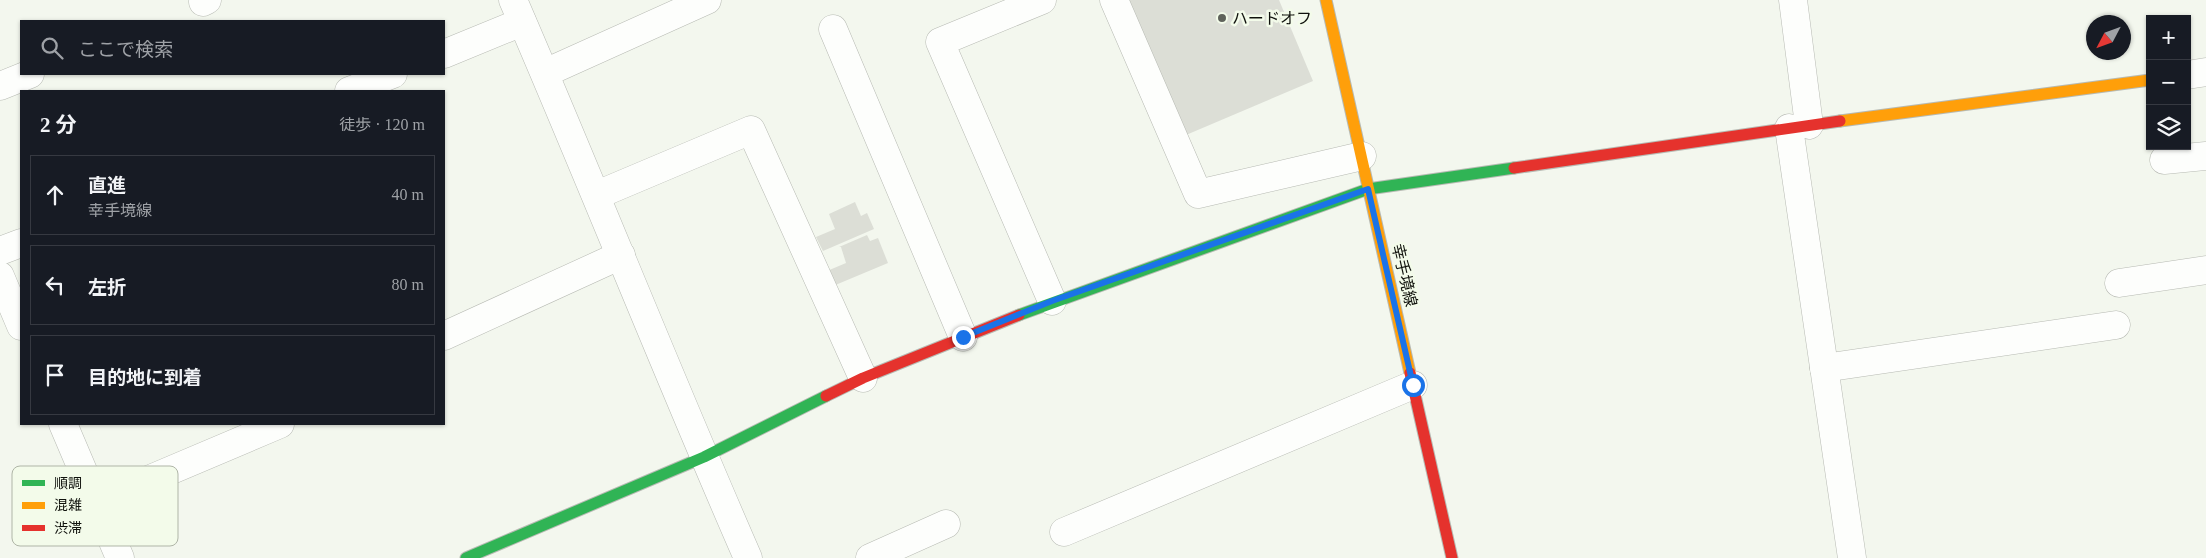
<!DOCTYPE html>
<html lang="ja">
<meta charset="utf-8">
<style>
body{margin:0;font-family:"Times New Roman","Noto Sans JP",serif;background:#242831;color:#f1f3f6}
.controls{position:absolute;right:15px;top:15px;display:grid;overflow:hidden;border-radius:0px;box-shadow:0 1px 4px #0004}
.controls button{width:45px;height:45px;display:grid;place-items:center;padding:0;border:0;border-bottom:1px solid #363941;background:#171b24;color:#f1f3f6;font:25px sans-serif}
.compass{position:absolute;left:2086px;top:15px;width:45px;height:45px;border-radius:50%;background:#171b24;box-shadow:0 1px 4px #0004;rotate:229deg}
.stop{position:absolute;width:15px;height:15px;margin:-11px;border:4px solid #1a73e8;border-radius:50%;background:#fff}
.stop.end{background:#1a73e8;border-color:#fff;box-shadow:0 1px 5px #0008}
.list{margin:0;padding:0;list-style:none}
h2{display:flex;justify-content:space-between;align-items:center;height:65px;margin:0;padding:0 20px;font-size:21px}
h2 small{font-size:16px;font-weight:400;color:#9ea1a6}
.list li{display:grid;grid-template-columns:32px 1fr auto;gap:15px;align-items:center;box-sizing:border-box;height:80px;margin:0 10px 10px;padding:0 10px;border:1px solid #363941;border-radius:0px}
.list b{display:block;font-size:19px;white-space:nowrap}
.list p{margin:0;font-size:16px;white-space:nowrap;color:#9ea1a6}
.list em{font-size:16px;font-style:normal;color:#9ea1a6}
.icon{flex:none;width:28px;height:28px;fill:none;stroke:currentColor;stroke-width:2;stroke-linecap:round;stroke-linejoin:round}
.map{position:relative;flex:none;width:2206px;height:558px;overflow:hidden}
.search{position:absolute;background:#171b24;box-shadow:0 1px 4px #0004;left:20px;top:20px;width:425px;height:55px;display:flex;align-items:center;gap:12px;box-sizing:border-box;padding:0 18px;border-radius:0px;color:#9ea1a6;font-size:19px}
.panel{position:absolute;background:#171b24;box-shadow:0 1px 4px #0004;left:20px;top:90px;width:425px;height:335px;border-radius:0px}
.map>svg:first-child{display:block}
.building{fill:#dcded6}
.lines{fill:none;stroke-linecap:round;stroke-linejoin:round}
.street-casing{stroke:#b7bab3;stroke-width:29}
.fast-casing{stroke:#b7bab3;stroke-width:13}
.slow-casing{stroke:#b7bab3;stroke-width:13}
.jam-casing{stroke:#b7bab3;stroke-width:13}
.street{stroke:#fdfefc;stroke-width:28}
.fast{stroke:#30b455;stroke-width:11}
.slow{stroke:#ff9f0a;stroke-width:11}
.jam{stroke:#e5322d;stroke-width:11}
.route{stroke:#1a73e8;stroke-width:6}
.poi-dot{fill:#5f625b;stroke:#f3fbea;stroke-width:2}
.labels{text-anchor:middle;stroke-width:5;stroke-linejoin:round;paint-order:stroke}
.poi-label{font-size:16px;fill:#0f110c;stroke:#f3fbea;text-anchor:start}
.street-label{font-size:16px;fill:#0f110c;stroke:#f3fbea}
.key{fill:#f3fbea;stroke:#afb5a7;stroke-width:1}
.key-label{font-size:14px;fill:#0f110c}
</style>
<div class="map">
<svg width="2206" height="558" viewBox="0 0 2206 558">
<rect width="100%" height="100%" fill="#f3f7ee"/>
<g class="building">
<path d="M1127 0H1279L1313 81 1186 135Z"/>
<path d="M855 202 861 216 867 213 874 229 823 251 816 237 835 229 829 214Z"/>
<path d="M867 235 870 241 878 238 888 263 833 286 827 271 846 263 841 247H839Z"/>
</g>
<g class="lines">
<defs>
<g id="street">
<path d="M513 0C593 185 667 373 748 558"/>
<path d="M1042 0 940 42 1052 301"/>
<path d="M1114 0 1198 194 1362 156"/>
<path d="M1793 0 1809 125"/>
<path d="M203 2 207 0"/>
<path d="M833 29 963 337"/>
<path d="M444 54 522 22"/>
<path d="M545 73 707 0"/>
<path d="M2187 75 2206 72"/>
<path d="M0 86 30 74"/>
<path d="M349 91 393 74"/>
<path d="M1789 128 1852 558"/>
<path d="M2164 160 2206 156"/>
<path d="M597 195 751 130 863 378"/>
<path d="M0 251 21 243"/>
<path d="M0 276 21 326"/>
<path d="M2119 283 2206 270"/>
<path d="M444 336 621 255"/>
<path d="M1824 368 2116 325"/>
<path d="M63 424 120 558"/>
<path d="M96 502 280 424"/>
<path d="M1064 532 1413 385"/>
<path d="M870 558 946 524"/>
</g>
<g id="fast">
<path d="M1019 315 1368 189 1514 168"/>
<path d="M466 558 704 457 826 396"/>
</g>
<g id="slow">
<path d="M1326 0 1410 373"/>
<path d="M1840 121 2150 80"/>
</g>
<g id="jam">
<path d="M1514 168 1840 121"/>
<path d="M1410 373 1452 558"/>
<path d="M826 396 863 378 1019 315"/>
</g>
</defs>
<use href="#street" class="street-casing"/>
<use href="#fast" class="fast-casing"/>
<use href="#slow" class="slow-casing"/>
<use href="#jam" class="jam-casing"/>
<use href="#street" class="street"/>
<use href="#fast" class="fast"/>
<use href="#slow" class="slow"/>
<use href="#jam" class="jam"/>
</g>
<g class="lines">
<path class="route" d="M963 337 1052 301 1368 189 1413 385"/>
</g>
<circle class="poi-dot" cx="1222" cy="18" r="5"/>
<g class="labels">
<g class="poi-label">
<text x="1232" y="24">ハードオフ</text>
</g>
<g class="street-label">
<text transform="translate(1405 275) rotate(77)" y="6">幸手境線</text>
</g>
</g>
<rect x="12" y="466" width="166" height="80" rx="8" class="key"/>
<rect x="22" y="480" width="23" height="6" fill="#30b455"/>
<rect x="22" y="502" width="23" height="7" fill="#ff9f0a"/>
<rect x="22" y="525" width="23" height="6" fill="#e5322d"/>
<g class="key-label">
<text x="54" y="488">順調</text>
<text x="54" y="510">混雑</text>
<text x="54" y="533">渋滞</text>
</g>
</svg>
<div class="controls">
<button>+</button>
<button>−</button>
<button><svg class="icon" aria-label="layers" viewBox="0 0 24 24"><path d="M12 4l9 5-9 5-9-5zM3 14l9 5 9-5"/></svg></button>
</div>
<svg class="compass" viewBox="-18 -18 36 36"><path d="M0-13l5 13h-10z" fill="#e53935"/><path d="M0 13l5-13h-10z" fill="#9ea1a6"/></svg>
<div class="stop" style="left:1413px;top:385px"></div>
<div class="stop end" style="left:963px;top:337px"></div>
<div class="search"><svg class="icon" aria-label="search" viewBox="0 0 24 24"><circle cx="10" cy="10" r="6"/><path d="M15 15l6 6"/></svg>ここで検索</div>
<section class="panel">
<h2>2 分<small>徒歩 · 120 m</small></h2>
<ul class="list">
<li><svg class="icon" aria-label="ahead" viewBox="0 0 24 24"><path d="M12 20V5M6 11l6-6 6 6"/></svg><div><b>直進</b><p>幸手境線</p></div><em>40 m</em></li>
<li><svg class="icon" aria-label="left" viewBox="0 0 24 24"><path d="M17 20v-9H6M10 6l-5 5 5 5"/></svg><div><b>左折</b></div><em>80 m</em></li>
<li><svg class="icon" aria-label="arrive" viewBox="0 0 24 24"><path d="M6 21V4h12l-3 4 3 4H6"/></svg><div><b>目的地に到着</b></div></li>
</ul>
</section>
</div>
